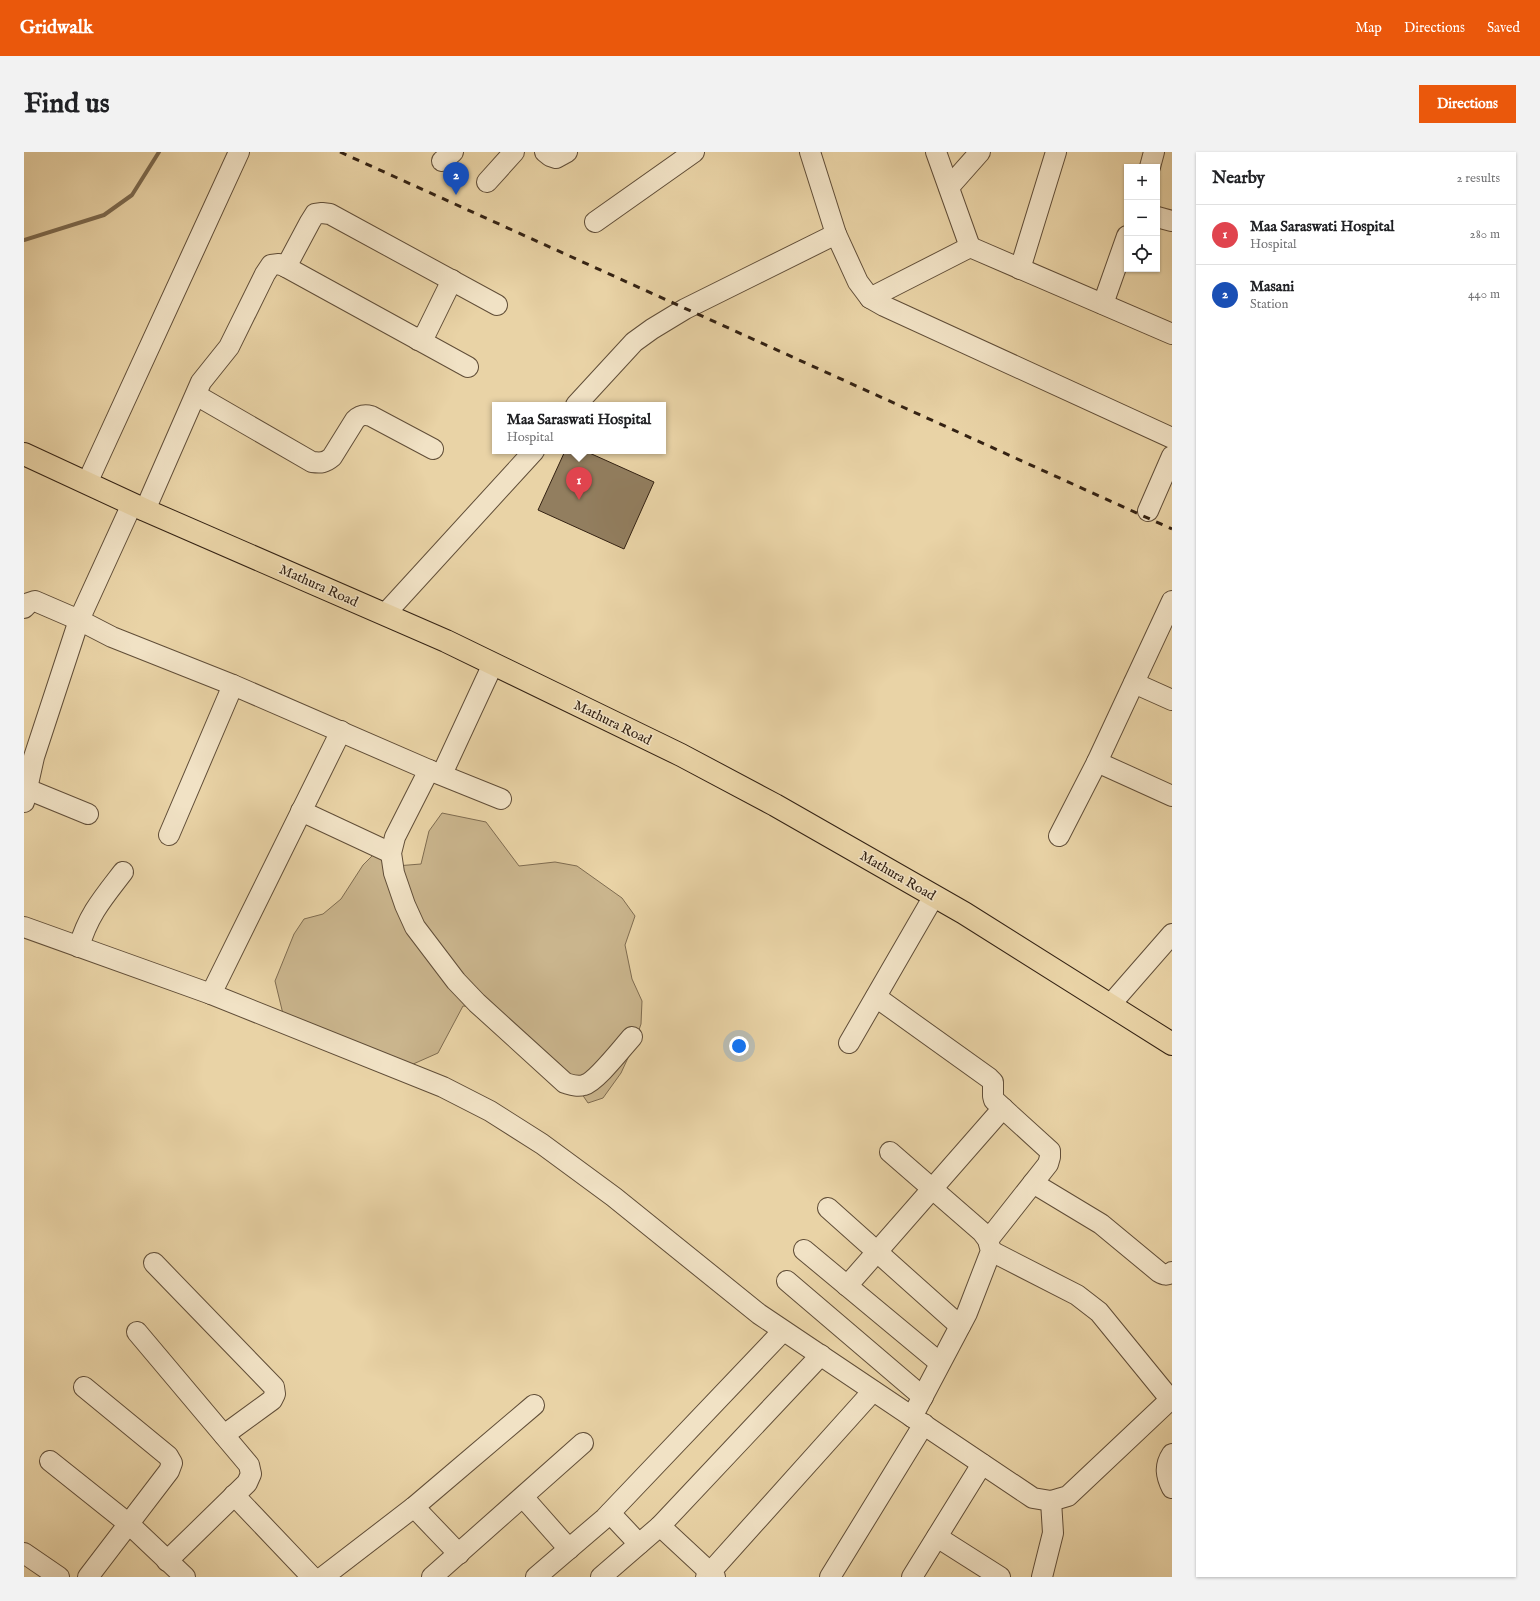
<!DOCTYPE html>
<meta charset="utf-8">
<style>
body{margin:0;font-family:"IM FELL English",serif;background:#f2f2f2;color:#202124}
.controls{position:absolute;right:12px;top:12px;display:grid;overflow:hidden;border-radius:0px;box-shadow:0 1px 3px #0004}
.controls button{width:36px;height:36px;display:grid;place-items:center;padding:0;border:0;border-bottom:1px solid #e0e0e0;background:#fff;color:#202124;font:20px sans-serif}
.you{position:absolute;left:715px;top:894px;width:14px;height:14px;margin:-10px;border:3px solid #fff;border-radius:50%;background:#1a73e8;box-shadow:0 0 0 6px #1a73e833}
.badge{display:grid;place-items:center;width:26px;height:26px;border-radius:50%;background:#ea580c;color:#fff;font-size:13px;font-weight:700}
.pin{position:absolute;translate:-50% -33px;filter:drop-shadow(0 1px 2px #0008)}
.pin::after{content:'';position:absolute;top:21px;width:14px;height:12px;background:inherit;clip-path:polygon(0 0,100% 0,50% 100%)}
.popup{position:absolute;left:468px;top:250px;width:174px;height:52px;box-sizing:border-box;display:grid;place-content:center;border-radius:0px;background:#fff;filter:drop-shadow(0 1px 3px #0005);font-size:13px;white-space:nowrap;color:#757577}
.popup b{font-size:15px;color:#202124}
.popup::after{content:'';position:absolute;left:50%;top:100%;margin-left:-8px;border:8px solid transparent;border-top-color:#fff}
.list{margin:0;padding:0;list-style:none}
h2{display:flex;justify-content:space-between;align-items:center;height:52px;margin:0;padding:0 16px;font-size:17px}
h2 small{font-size:13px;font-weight:400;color:#757577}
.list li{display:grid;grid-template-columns:26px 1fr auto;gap:12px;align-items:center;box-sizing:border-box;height:60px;padding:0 16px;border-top:1px solid #e0e0e0}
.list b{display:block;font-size:15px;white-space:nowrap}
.list p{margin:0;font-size:13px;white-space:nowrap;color:#757577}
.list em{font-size:13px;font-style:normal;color:#757577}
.icon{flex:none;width:22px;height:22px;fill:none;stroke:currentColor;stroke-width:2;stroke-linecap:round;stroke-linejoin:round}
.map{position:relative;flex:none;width:1148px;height:1425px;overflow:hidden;border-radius:0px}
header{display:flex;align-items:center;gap:24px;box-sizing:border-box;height:56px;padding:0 20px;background:#ea580c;color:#fff}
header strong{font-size:19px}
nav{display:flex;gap:22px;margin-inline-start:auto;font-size:14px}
.intro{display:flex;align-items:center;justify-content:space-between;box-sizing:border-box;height:96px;padding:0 24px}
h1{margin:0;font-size:28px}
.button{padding:10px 18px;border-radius:0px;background:#ea580c;color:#fff;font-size:14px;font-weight:700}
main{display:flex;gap:24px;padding:0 24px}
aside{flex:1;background:#fff;border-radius:0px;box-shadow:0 1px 3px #0004}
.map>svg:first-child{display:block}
.green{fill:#cab58d;stroke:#7f6c50}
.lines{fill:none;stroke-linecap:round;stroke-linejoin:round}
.stream{stroke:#7b684d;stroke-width:4}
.building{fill:#927e5f;stroke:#342213}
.minor-casing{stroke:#614e38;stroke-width:22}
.major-casing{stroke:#342213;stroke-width:24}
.minor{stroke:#f1e2c5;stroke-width:20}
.major{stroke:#e9d3a6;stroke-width:22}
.rail{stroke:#342213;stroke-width:3;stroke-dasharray:7 7;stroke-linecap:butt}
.labels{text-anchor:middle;stroke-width:3;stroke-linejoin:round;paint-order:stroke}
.street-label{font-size:14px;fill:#342213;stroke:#f1e2c5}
</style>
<header>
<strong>Gridwalk</strong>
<nav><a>Map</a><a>Directions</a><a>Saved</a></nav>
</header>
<div class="intro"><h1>Find us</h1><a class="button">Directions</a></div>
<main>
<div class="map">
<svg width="1148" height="1425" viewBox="0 0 1148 1425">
<rect width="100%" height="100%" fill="#e9d3a6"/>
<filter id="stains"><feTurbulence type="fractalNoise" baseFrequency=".005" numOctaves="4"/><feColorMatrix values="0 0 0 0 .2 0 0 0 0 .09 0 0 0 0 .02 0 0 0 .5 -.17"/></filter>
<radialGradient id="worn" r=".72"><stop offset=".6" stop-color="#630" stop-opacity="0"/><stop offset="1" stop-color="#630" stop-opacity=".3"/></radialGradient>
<path class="green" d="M418 661 462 670 495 714 531 710 553 714 598 746 611 764 601 793 608 827 618 849 617 872 609 895 597 921 579 946 564 951 541 917 490 871 468 856 439 854 414 901 387 913 259 862 251 829 270 782 280 767 299 762 317 747 339 713 354 698 372 714 397 712 405 679Z"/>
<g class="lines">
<path class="stream" d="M0 88 80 63 108 43 135 0"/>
</g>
<path class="building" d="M541 299H561L630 330 600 397 514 358Z"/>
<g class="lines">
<defs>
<g id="minor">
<path d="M521 0 526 4 532 6 543 0"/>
<path d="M786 0 812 82 834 130 846 146 860 154 1148 286"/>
<path d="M912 0 946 95"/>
<path d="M418 9 429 0"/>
<path d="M1126 15 1130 0"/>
<path d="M463 30 490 0"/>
<path d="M925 35 956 0"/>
<path d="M1133 65 1148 69"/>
<path d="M571 70 670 0"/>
<path d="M262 115 444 215"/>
<path d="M996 117 1032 0"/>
<path d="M846 146 946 95 1148 182"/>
<path d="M1079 152 1103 84"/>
<path d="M394 188 402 181 428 128"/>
<path d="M172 243 288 310C297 311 301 311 308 305L331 268C336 263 340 262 347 264L409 297"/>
<path d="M552 253 610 190 628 177 661 157 812 82"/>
<path d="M63 331 215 0"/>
<path d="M121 358 177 230 205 195 241 122 247 113 255 112 262 115 286 70 291 62 298 61 306 62 473 153"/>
<path d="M1124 359 1148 304"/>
<path d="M0 456 5 451 11 449 55 468 88 485 209 533 405 618 477 647"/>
<path d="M361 462 510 299"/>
<path d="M1110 531 1148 548"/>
<path d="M1073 610 1148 644"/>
<path d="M405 618 371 685 367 701 370 721 381 753 391 775 432 829 453 851 541 931C548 933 553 935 560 933 572 930 598 896 608 885"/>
<path d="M418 622 469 512"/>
<path d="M3 637 64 662"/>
<path d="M0 650 10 605 55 468 108 352"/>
<path d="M277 659 367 701"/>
<path d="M145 683 209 533"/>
<path d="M1035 684 1073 610 1148 449"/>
<path d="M0 775 187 842 419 935 466 959 518 992 590 1045 735 1162 1009 1346 1027 1349 1044 1344 1148 1246"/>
<path d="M55 795C64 763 79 746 99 720"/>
<path d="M187 842 317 579"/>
<path d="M852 845 965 926 969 930V944L970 948 1026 999V1005L1024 1012 964 1088"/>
<path d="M1086 853 1148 782"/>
<path d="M825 891 910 744"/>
<path d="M866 1000 958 1080 964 1088 967 1099 943 1161 888 1265"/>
<path d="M1009 1031 1077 1072 1135 1120C1140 1123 1143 1124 1148 1120"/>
<path d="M804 1056 936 1174"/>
<path d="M780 1098 916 1211"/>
<path d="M967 1099 1053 1143 1075 1160 1146 1247"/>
<path d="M130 1111 250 1235 251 1242 248 1248 200 1283"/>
<path d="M763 1129 899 1245"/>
<path d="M823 1134 979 956"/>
<path d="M113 1180 225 1313 227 1322 223 1331 143 1409"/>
<path d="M60 1235 144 1304 148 1311 145 1319 64 1425"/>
<path d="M1148 1302C1140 1314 1142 1324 1148 1336"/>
<path d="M26 1309 105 1372 161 1425"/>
<path d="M210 1343 288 1425"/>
<path d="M499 1345 545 1397"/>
<path d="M390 1355 435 1402"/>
<path d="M586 1361 615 1392"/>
<path d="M636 1374 691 1425"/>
<path d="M913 1385 976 1425"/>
<path d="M0 1401 35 1425"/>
<path d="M299 1425 390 1355 510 1253"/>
<path d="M408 1425 559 1291"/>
<path d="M512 1425 581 1366 759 1179"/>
<path d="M577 1425 636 1374 797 1203"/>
<path d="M682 1425 849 1239"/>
<path d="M806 1425 900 1272"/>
<path d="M888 1425 958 1312"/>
<path d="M1018 1425 1029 1381 1027 1349"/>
</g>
<path id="major" d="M0 302 121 358 422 489 657 603 751 653 940 761 1148 892"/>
</defs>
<use href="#minor" class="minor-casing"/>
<use href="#major" class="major-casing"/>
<use href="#minor" class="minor"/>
<use href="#major" class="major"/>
<path class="rail" d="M316 0 1148 377"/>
</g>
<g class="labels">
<g class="street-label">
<text transform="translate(295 433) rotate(24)" y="5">Mathura Road</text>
<text transform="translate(589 570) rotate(26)" y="5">Mathura Road</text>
<text transform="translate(874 723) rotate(30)" y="5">Mathura Road</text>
</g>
</g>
<rect width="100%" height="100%" filter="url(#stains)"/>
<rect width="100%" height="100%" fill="url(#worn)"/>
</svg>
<div class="controls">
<button>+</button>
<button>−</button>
<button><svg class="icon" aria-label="locate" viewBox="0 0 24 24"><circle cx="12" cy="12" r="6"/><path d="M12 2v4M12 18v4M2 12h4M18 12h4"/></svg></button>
</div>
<div class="you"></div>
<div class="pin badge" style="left:555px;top:348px;background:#e0444e">1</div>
<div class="popup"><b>Maa Saraswati Hospital</b>Hospital</div>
<div class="pin badge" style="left:432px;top:43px;background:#1a4fb4">2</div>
</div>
<aside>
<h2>Nearby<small>2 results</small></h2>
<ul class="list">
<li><span class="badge" style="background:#e0444e">1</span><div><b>Maa Saraswati Hospital</b><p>Hospital</p></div><em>280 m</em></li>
<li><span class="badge" style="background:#1a4fb4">2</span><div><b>Masani</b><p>Station</p></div><em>440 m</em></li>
</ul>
</aside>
</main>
